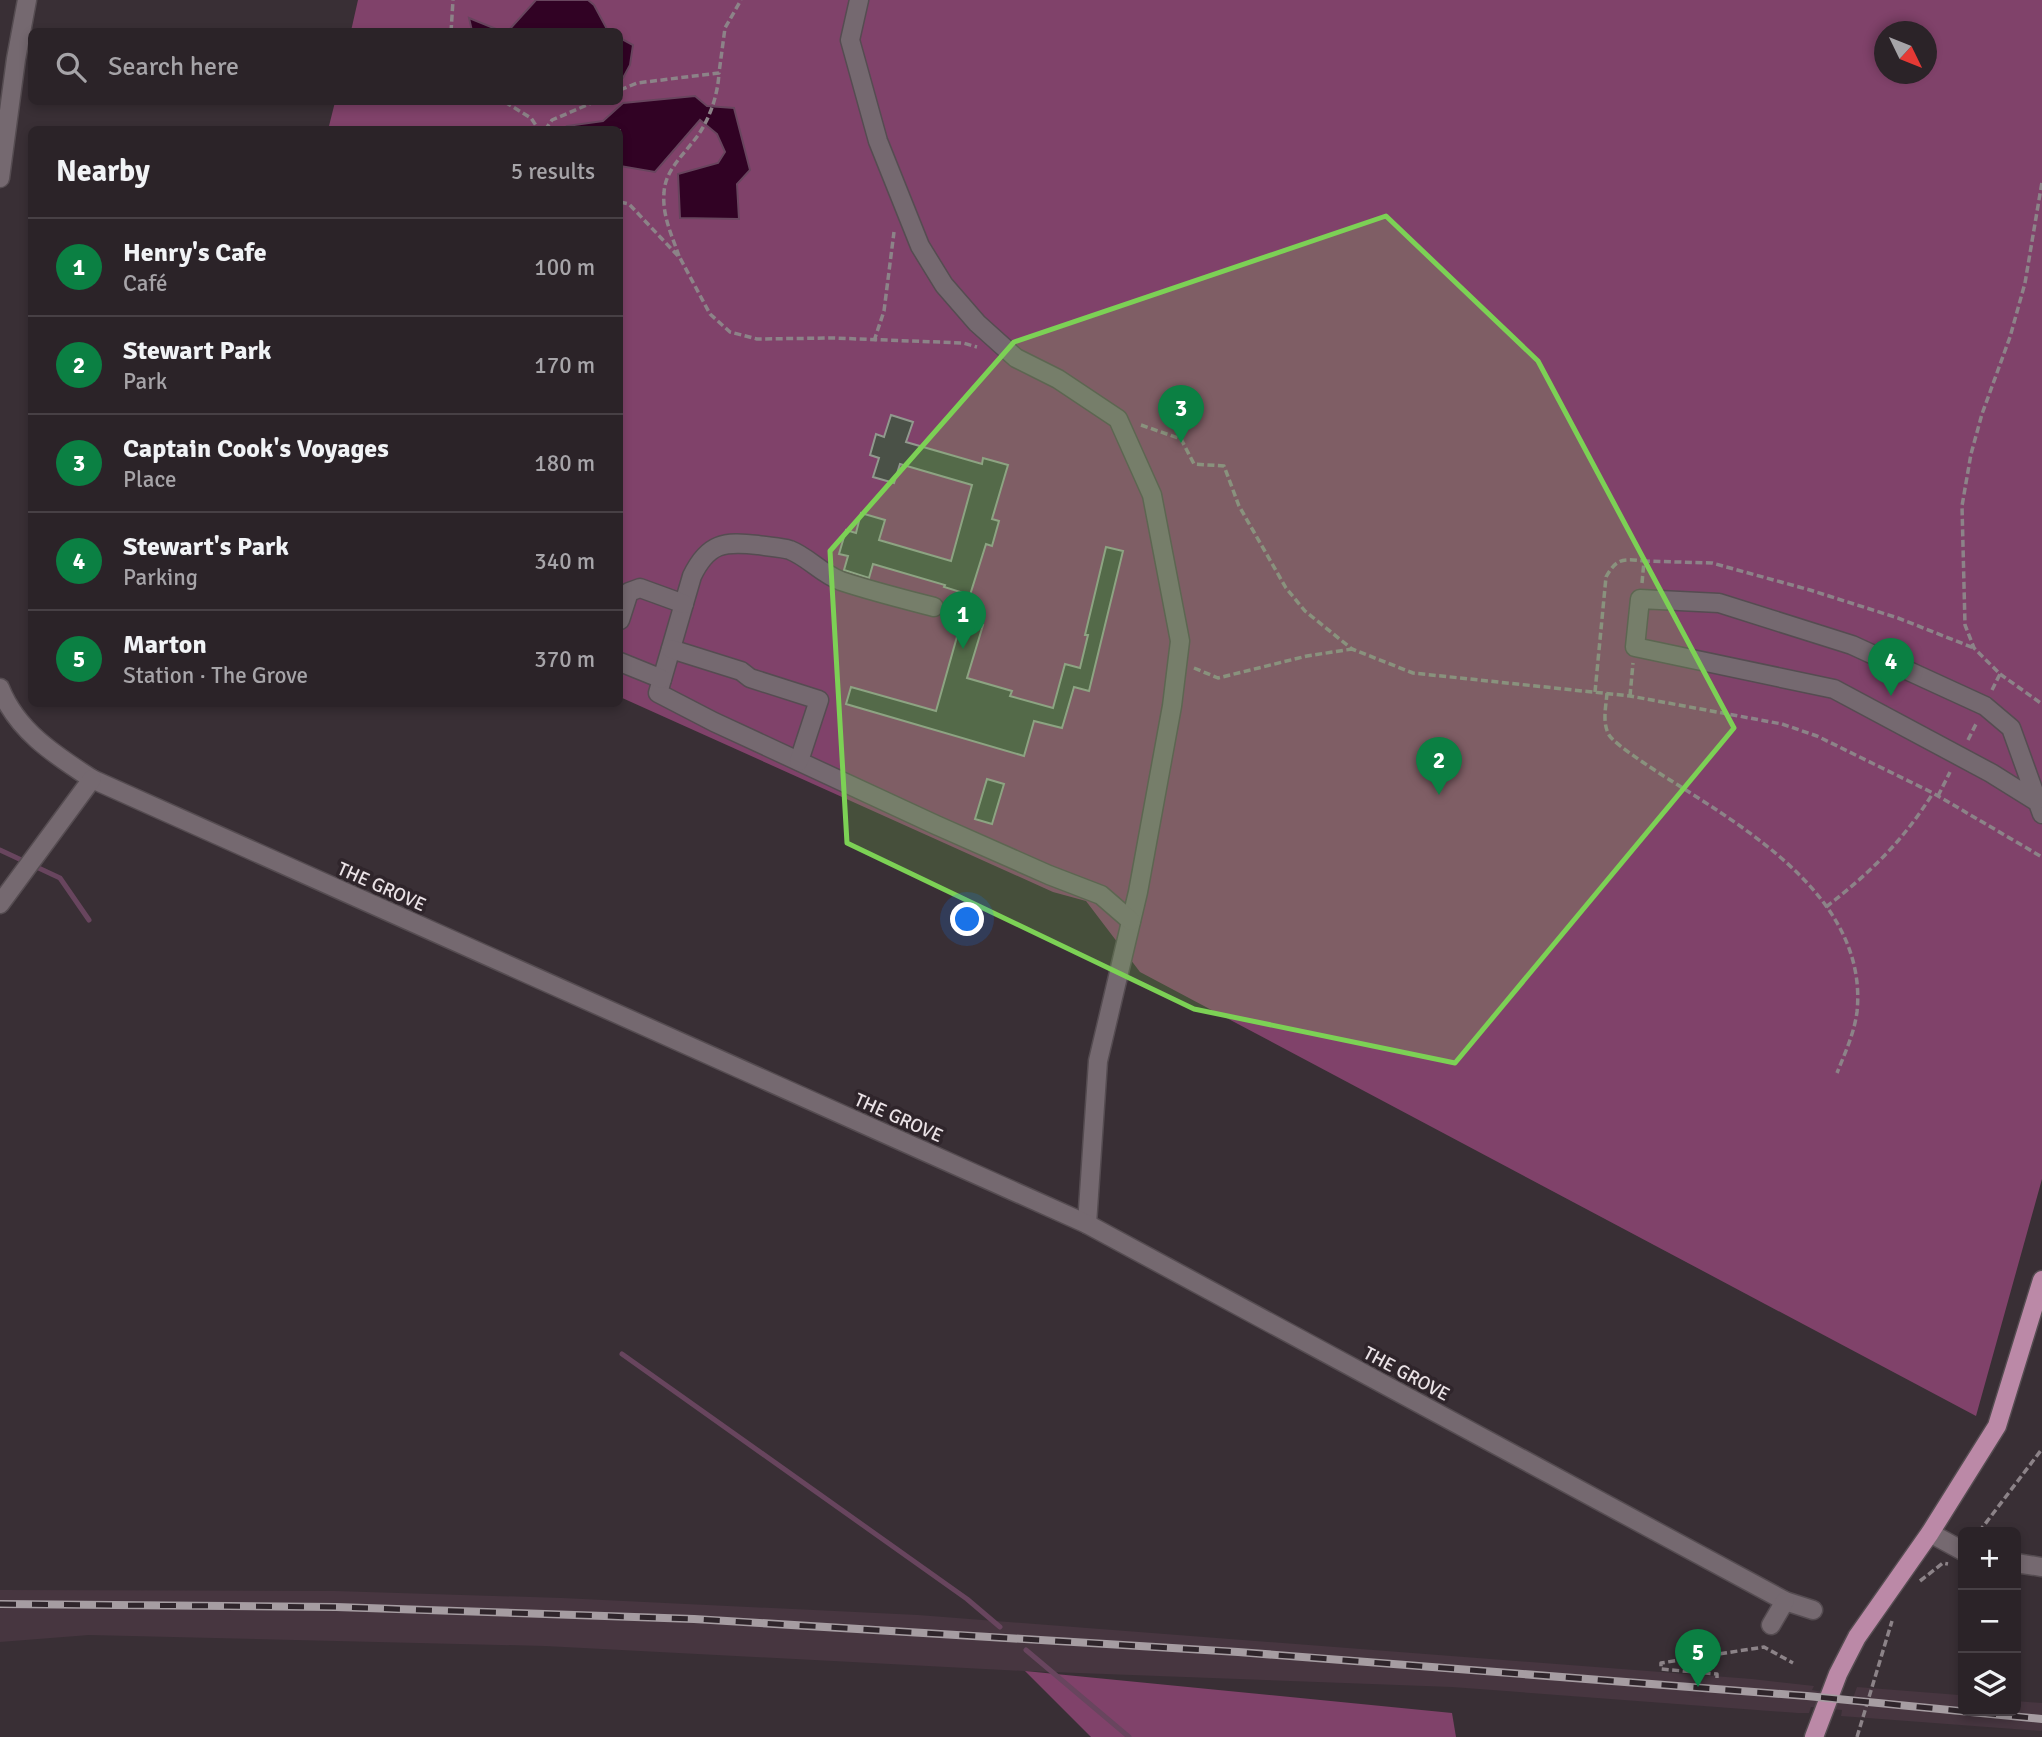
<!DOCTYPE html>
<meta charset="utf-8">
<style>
body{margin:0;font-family:Signika,sans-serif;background:#372f34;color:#f1f3f6}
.controls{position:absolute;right:21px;bottom:21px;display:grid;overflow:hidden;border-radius:10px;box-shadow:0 4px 10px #0003}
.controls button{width:63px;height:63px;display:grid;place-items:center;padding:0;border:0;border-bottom:2px solid #474045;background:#2b2328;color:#f1f3f6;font:35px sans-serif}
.compass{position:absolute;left:1874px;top:21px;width:63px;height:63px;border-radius:50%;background:#2b2328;box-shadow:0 4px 10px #0003;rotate:133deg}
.you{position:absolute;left:968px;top:920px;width:24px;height:24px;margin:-18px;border:5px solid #fff;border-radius:50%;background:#1a73e8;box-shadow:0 0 0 10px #1a73e833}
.badge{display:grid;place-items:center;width:46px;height:46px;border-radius:50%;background:#0b8043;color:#fff;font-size:23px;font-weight:700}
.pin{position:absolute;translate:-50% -58px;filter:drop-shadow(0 2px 4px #0008)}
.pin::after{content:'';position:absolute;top:37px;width:24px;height:21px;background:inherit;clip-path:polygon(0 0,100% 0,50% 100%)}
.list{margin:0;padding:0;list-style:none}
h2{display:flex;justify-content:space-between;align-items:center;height:91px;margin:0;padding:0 28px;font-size:30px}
h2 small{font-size:23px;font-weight:400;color:#a6a4a8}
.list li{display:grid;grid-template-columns:46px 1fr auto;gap:21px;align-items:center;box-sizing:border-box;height:98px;padding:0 28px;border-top:2px solid #474045}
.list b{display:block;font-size:26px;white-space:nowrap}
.list p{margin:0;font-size:23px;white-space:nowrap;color:#a6a4a8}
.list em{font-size:23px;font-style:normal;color:#a6a4a8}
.icon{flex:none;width:38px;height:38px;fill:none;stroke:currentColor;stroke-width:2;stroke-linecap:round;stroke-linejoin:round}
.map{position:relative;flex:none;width:2042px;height:1737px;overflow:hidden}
.search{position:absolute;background:#2b2328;box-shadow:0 4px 10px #0003;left:28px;top:28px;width:595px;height:77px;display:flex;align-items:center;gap:18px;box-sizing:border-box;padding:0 24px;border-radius:10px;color:#a6a4a8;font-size:26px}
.panel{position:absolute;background:#2b2328;box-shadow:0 4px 10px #0003;left:28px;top:126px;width:595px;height:581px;border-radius:10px}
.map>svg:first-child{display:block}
.built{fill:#473640}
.green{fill:#80426a;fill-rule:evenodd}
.water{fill:#310224;stroke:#68455e;stroke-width:2}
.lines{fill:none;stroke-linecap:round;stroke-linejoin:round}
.stream{stroke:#68455e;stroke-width:5}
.building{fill:#4a5147;stroke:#91998e;stroke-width:2}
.minor-casing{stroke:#554c51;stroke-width:21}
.major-casing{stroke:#554c51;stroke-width:21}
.path{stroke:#8c8388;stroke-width:3.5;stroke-dasharray:7 3.5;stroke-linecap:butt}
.minor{stroke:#756970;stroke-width:18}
.major{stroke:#bb89a7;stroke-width:18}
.rail-casing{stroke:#a69da2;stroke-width:8}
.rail{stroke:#2f252b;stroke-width:5;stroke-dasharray:16;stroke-linecap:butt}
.marked{fill:#7cd155;fill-opacity:0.2;stroke:#7cd155;stroke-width:5;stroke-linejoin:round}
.labels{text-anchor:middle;stroke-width:7;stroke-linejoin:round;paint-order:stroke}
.street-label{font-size:19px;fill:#eae2e6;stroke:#2f252b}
</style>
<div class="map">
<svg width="2042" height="1737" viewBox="0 0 2042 1737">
<rect width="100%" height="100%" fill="#392f35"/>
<path class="built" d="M0 1590 335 1591 562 1598 918 1615 1752 1679 1814 1686 1812 1690 1853 1698 1857 1687 1959 1695H1963V1711H2016V1701L2042 1703V1731L1841 1716 1842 1710 1811 1707 1809 1713H1798L1452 1687 1025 1671 545 1646 89 1635 0 1642Z"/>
<g class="green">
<path d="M358 0H2042V1179L1976 1416 1140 972 1086 901 1053 892 620 697V130H328L335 102H620V32L351 31ZM1884 32H1926V74H1884Z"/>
<path d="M1025 1671 1452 1713 1456 1737H1091Z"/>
</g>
<g class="water">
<path d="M536 0H588L594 5 608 31H508Z"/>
<path d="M469 18 501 31H472Z"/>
<path d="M620 38 633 45 630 65 623 78 620 79Z"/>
<path d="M695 96 707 106 734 108 750 170 737 184 739 219 680 218 678 174 718 163 725 152 717 134 700 120 655 172 620 166V130L568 129 567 126 603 121 623 103Z"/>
</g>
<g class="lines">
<g class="stream">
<path d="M0 850 60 878 89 920"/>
<path d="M622 1354 967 1599 1000 1627"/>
<path d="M1026 1650 1129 1737"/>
</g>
</g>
<g class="building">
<path d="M891 415 913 422 906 442 982 464 983 458 1008 465 992 519 999 521 992 546 986 544 970 595 944 587 945 585 873 564 869 578 844 570 848 556 839 554 846 530 856 533 861 513 885 520 879 540 951 561 972 485 900 464 894 483 873 477 879 458 870 455 876 434 884 437Z"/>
<path d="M1106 547 1123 551 1089 691 1074 687 1062 728 1034 721 1024 756 846 704 851 687 936 711 962 619 983 625 967 678 1012 691 1010 696 1053 708 1065 664 1080 668 1088 635H1085Z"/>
<path d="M987 779 1004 784 992 824 975 819Z"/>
</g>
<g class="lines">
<defs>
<g id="minor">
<path d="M859 0 850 40 878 141 920 246 944 285 977 323 1016 358 1058 379 1118 419 1152 495 1180 641 1172 706 1138 892 1098 1061 1087 1224"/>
<path d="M0 178 16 59 27 0"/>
<path d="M934 607C903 599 871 591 841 581 822 574 808 557 790 550 780 547 768 547 758 545 724 541 708 543 692 576L658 693 714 722 936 825 1049 875 1101 895 1131 921"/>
<path d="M620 620 629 592 640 588 684 604"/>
<path d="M671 649 741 671 750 678 819 700 799 761"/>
<path d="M620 662 662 679"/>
<path d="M0 688C17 731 55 755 92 779L1087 1224 1785 1601 1813 1610"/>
<path d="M2036 801 1991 773 1834 689 1635 647 1640 599 1719 603 1852 645 1985 706 2011 728 2042 814"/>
<path d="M0 904 92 779"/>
<path d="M1930 1533 1963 1551"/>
<path d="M2016 1563 2042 1567"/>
<path d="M1771 1625 1785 1601"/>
</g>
<path id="major" d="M1814 1737 1838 1674 1857 1637 1930 1533 1997 1426 2042 1280"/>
</defs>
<use href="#minor" class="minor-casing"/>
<use href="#major" class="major-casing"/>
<g class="path">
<path d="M451 32 453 0"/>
<path d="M620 90 637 83 719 73 725 28 741 0"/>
<path d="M505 102 531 118 539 130"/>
<path d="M545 130 552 120 594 102"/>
<path d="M620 202 629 204 680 258 710 314 730 332 757 339 833 338 963 343 977 347"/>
<path d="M679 256C672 236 662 215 664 193 665 167 689 151 702 129 712 112 718 92 719 73"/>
<path d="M874 341 884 311 894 232"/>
<path d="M1141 425 1181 439 1194 464 1224 466 1239 506 1286 588 1305 611 1352 649 1413 673 1630 696 1782 724 1817 736 1933 793 2042 857"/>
<path d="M1642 583 1644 561 1712 563 1810 590 1898 618 1974 648"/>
<path d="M1194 668 1218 678 1307 656 1352 649"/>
<path d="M2000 674 2042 704"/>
<path d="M1992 690 2000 674 1974 648 1965 625 1962 506 1971 454 1982 414 2010 337 2025 283 2042 182"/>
<path d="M1595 692 1606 577C1617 557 1624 559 1644 561"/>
<path d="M1607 693C1606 707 1602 722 1609 735 1616 746 1665 777 1678 785 1756 835 1868 903 1857 1012 1854 1034 1845 1053 1837 1073"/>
<path d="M1630 696 1633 663"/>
<path d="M1968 740 1977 722"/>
<path d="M1938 796 1950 772"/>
<path d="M1826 907C1871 872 1903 841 1933 793"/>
<path d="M1979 1532 2042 1449"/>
<path d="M1920 1581 1943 1563 1948 1564"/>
<path d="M1717 1678V1674L1661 1669V1663L1764 1647 1793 1663"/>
<path d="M1857 1737 1892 1621"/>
</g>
<use href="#minor" class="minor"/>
<use href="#major" class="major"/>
<defs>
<path id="rail" d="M0 1604 336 1607 694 1619 1238 1652 1807 1696 2042 1719"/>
</defs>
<use href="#rail" class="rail-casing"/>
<use href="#rail" class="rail"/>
</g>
<path class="marked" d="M1386 216 1538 361 1734 728 1455 1063 1194 1009 847 843 830 551 1014 342Z"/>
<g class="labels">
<g class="street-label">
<text transform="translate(382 886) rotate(24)" y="7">THE GROVE</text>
<text transform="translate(899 1117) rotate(24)" y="7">THE GROVE</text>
<text transform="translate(1407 1373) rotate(28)" y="7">THE GROVE</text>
</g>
</g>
</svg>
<div class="controls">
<button>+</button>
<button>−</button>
<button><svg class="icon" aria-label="layers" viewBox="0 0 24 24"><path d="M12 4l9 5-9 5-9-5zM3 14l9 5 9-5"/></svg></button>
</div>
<svg class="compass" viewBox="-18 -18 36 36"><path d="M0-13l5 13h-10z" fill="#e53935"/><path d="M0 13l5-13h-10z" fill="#a6a4a8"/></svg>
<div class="you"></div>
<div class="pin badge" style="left:963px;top:649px">1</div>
<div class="pin badge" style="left:1439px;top:795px">2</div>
<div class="pin badge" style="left:1181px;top:443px">3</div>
<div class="pin badge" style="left:1891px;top:696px">4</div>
<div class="pin badge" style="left:1698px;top:1687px">5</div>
<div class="search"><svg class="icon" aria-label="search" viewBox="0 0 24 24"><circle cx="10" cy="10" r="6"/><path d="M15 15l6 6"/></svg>Search here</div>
<section class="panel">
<h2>Nearby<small>5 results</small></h2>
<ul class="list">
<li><span class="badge">1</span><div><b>Henry's Cafe</b><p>Café</p></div><em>100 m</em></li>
<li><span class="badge">2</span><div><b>Stewart Park</b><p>Park</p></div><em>170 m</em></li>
<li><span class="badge">3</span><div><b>Captain Cook's Voyages</b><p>Place</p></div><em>180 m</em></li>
<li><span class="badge">4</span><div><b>Stewart's Park</b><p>Parking</p></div><em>340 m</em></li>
<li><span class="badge">5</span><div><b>Marton</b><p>Station · The Grove</p></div><em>370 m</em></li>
</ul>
</section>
</div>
